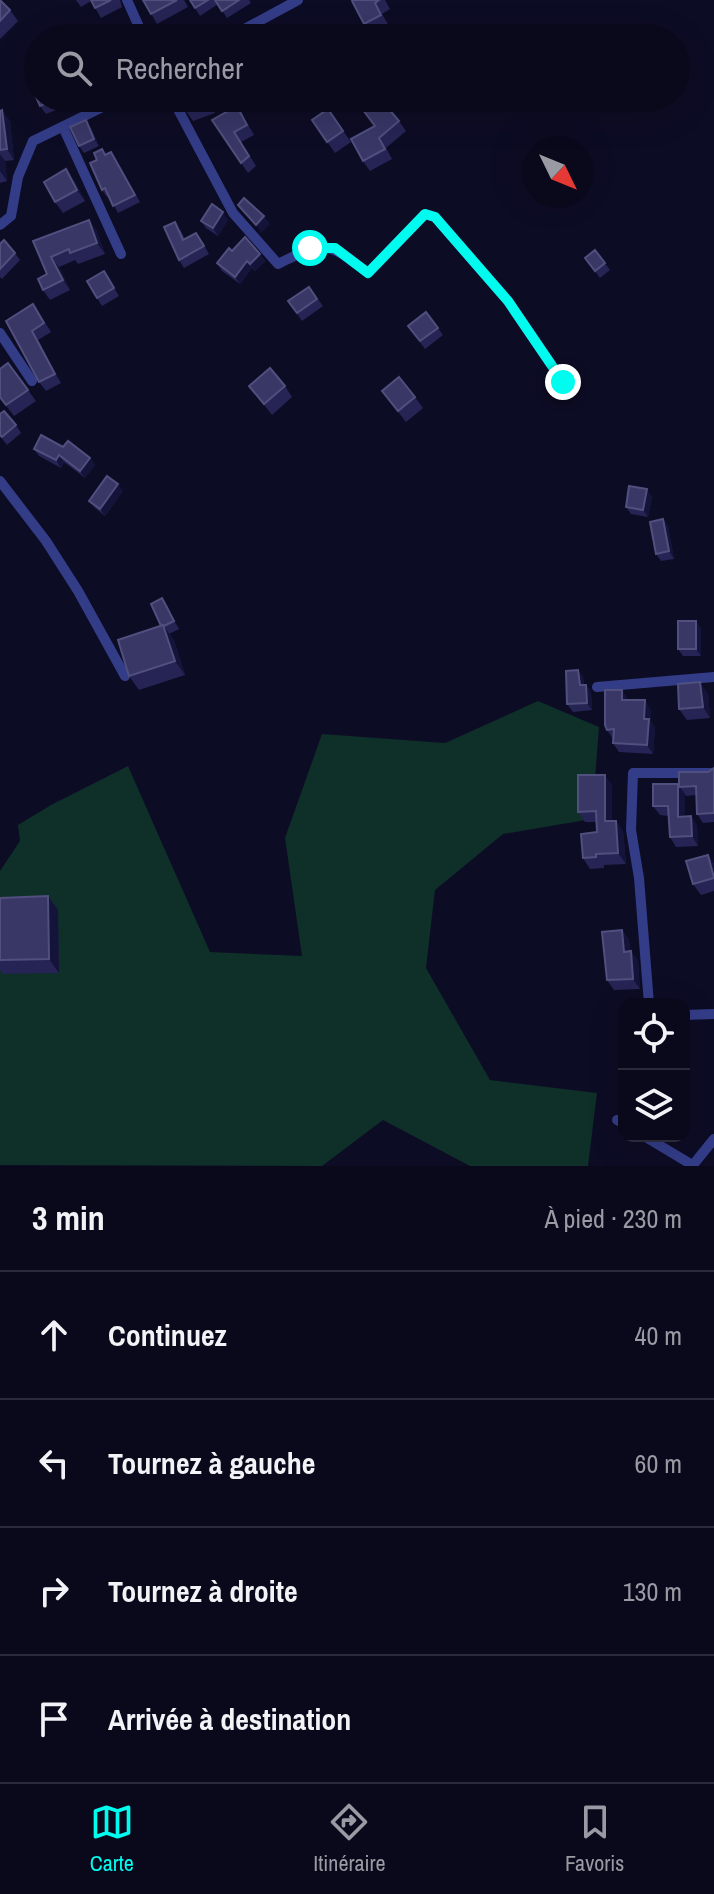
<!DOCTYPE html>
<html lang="fr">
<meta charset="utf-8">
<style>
body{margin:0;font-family:"Archivo Narrow",sans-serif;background:#131225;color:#f1f3f6}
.controls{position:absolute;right:24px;bottom:24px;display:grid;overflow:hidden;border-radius:16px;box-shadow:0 8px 32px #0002}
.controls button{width:72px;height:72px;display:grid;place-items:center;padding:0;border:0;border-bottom:2px solid #2a2a3b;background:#0a091c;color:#f1f3f6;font:40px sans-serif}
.compass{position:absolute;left:522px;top:136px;width:72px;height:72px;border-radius:50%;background:#0a091c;box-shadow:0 8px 32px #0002;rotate:133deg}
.stop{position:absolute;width:24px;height:24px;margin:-18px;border:6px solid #00fbef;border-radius:50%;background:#fff}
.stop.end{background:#00fbef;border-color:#fff;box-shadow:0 2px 8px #0008}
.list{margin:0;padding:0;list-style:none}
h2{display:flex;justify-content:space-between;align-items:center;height:104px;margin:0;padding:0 32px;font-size:34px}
h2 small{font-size:26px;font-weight:400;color:#999aa3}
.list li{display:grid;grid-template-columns:52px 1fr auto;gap:24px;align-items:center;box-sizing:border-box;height:128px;padding:0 32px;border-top:2px solid #2a2a3b}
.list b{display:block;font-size:30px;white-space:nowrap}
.list em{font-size:26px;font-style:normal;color:#999aa3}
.icon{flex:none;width:44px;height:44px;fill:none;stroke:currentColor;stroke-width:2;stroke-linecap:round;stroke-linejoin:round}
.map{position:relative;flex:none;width:714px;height:1166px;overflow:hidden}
.search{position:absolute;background:#0a091c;box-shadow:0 8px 32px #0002;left:24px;right:24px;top:24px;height:88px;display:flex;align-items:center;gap:20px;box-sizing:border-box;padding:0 28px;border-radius:44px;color:#999aa3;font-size:30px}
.sheet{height:616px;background:#0a091c}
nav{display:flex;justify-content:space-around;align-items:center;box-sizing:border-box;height:112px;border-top:2px solid #2a2a3b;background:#0a091c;font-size:22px;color:#999aa3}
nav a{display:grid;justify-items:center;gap:4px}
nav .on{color:#00fbef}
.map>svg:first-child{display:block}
.green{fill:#0f2f29}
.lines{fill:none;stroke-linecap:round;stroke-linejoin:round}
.street{stroke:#333c87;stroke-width:10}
.wall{fill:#262454}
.shaded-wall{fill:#141339}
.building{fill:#383766;stroke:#504f7e;stroke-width:2}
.route{stroke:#00fbef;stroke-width:10}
</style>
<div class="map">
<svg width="714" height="1166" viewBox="0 0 714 1166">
<rect width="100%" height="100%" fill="#0d0c25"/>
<path class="green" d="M538 701 599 727 592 819 503 834 435 890 426 968 490 1080 597 1093 588 1166H470L383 1120 322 1166 0 1165V871L20 841 18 825 51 805 128 766 210 952 302 956 285 838 322 734 445 743Z"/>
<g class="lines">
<g class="street">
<path d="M127 0 144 38"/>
<path d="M228 38 298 0"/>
<path d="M172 98 233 213 278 264C326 240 326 241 368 273L425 214 435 217 508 301 563 382"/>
<path d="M63 127 121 254"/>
<path d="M0 225 11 216 18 177 33 141 121 98"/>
<path d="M0 333 32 381"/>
<path d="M0 481 46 541 78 591 125 676"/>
<path d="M597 687 714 677"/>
<path d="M649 1004 639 878 631 830 633 773H714"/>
<path d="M684 1015 714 1014"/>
<path d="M617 1120 624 1124"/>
<path d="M644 1136 694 1166"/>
<path d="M693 1165 714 1139"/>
</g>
</g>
<g class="wall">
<path d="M0 0 10 10 18 21 0 39Z"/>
<path d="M76 0H120L122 7 101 18 91 1 81 7Z"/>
<path d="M143 0H184L188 7 157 24Z"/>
<path d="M190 0H249L251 3 227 18 218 4 200 16Z"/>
<path d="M353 0H385L390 9 382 14 389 26 372 35 364 24Z"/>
<path d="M38 98H71L73 103 46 114 40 106Z"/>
<path d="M209 98 215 113 193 121 186 111Z"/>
<path d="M237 106 254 135 241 142 256 166 248 173 212 120Z"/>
<path d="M328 109 351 142 335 153 312 120Z"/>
<path d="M386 110 399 121 406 131 386 148 392 159 370 171 363 161 374 126Z"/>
<path d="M0 111 10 121 14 160 5 161 7 181 0 183Z"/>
<path d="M91 128 99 146 84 153 79 146Z"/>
<path d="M102 149 106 155 116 160 140 202 118 213 109 196 107 197 102 190 97 160Z"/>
<path d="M74 180 85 201 63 213 55 202Z"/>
<path d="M89 220 96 230 105 254 78 264 75 260 59 267 70 290 50 300 43 290 47 274 33 241Z"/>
<path d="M228 220 218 236 206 228 201 221Z"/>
<path d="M180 229 185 239 201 240 209 254 184 268 179 260Z"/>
<path d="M0 244 15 253 20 260 2 279 0 277Z"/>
<path d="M595 250 610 270 600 278 585 258Z"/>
<path d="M232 251 260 254 265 261 255 271 252 268 240 284 222 271 217 263Z"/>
<path d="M104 271 119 296 102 306 97 298Z"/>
<path d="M309 287 323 306 302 321 288 301Z"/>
<path d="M426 312 443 335 425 349 408 326Z"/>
<path d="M39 313 51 332 38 340 61 383 46 391 39 382 6 321Z"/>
<path d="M8 363 36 401 14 416 0 398Z"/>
<path d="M249 386H285L292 397 272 415Z"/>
<path d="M382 391 415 397 423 408 406 422Z"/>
<path d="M0 414 16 425 21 433 7 445 0 436Z"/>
<path d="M63 447 90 458 95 465 85 478 64 462 61 468 39 456 34 449Z"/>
<path d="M123 491 105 516 95 508 89 501Z"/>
<path d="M652 497 648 517 631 514 626 507Z"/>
<path d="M663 519 668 526 674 559 661 561 656 554Z"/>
<path d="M162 598 167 605 179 629 169 634 174 640 185 675 139 690 129 676 161 626Z"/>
<path d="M696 621 701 629V656H683L678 649Z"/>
<path d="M578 670 583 677 584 685H586L591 692 592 710 573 712 567 704Z"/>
<path d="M622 690 628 700 651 710V722L655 728 653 754 619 752 613 743V739L607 730Z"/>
<path d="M708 693 710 718 687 720 679 709Z"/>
<path d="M714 768V822L703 823 697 814 696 795 686 796 685 794 684 817 691 816 697 826 698 846 676 847 670 837 669 816 660 815 653 806 678 784 679 786Z"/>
<path d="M612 785V821H616L623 831 626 864 604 865V868L590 869 583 858 597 832V822H585L578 812Z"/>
<path d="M708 855 714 864V891L701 895 693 884Z"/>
<path d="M48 896 58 910 59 973 3 974 0 970V898Z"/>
<path d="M622 930 629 940 630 951 638 961 640 989 614 990 607 980Z"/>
</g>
<g class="shaded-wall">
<path d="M206 98H209L215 113 208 102Z"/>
<path d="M2 110 10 121 14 160 7 149Z"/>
<path d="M86 120 91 128 99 146 94 139Z"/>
<path d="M0 154 5 161 7 181 0 171Z"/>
<path d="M66 169 74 180 85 201 77 190Z"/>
<path d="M223 212 228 220 218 236 213 228Z"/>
<path d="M264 216 270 224 261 233 256 225Z"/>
<path d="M89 220 96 230 105 254 97 243Z"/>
<path d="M260 254 265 261 255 271 250 264Z"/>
<path d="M51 257 59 267 70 290 63 280Z"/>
<path d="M247 261 252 268 240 284 235 277Z"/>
<path d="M32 331 38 340 61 383 55 374Z"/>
<path d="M59 455 64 462 61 468 56 460Z"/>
<path d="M90 458 95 465 85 478 80 471Z"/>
<path d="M118 484 123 491 105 516 100 509Z"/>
<path d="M647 489 652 497 648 517 643 510Z"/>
<path d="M663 519 668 526 674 559 669 551Z"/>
<path d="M162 598 167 605 179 629 174 621Z"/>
<path d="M696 621 701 629V656L696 649Z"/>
<path d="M163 625 174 640 185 675 175 661Z"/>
<path d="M578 670 583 677 585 693 580 685Z"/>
<path d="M700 682 708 693 710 718 703 707Z"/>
<path d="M586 685 591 692 592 710 587 703Z"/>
<path d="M622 690 628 699V709L622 700Z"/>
<path d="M645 700 651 710V722L655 728 653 754 647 745 644 719Z"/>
<path d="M605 775 612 785V832L605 821Z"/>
<path d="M678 784 685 794 684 826 678 817Z"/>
<path d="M691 816 697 826 698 846 692 836Z"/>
<path d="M616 821 623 831 626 864 618 853Z"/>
<path d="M708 855 714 864V878Z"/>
<path d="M48 896 58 910 59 973 49 959Z"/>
<path d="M622 930 629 940 631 961 624 952Z"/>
<path d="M631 951 638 961 640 989 633 979Z"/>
</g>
<g class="building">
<path d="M0 0 10 10 0 21Z"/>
<path d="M91 0H111L95 8Z"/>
<path d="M143 0H177L151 14Z"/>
<path d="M190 0H208L195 8Z"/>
<path d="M215 0H239L222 11Z"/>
<path d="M353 0H379L375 3 381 15 364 24 352 1Z"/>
<path d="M252 27 258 38H221L230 34 233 38Z"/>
<path d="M38 71V98H58L40 106 27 76Z"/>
<path d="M181 98H206L208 102 186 111Z"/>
<path d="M354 98H378L386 110 388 108 399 121 379 138 385 149 363 161 351 139 375 126Z"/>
<path d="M237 106 247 125 234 132 249 156 241 163 212 120Z"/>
<path d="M328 109 343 131 327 142 312 120Z"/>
<path d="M2 110 7 149 0 150V111Z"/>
<path d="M86 120 94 139 79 146 70 127Z"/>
<path d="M102 149 105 155 111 152 135 195 113 206 105 188 102 190 90 163 97 160 94 153Z"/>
<path d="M66 169 77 190 55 202 44 182Z"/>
<path d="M244 198 264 216 256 225 238 205Z"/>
<path d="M212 204 223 212 213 228 201 221Z"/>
<path d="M89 220 97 243 70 253 69 249 51 257 63 280 43 290 38 279 47 274 33 241Z"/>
<path d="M175 222 183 240 196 233 204 246 179 260 164 227Z"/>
<path d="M245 237 260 254 250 264 247 261 235 277 217 263 229 248 232 251Z"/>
<path d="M4 240 15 253 0 269V244Z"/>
<path d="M595 250 605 263 595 271 585 258Z"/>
<path d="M104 271 114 288 97 298 87 281Z"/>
<path d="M309 287 317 299 297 313 288 301Z"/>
<path d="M33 304 44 323 32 331 55 374 39 382 6 321Z"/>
<path d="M426 312 438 328 420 341 408 326Z"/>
<path d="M8 363 28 390 6 405 0 397V369Z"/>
<path d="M270 368 285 386 264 404 249 386Z"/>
<path d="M399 377 415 397 398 411 382 391Z"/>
<path d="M4 411 16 425 2 437 0 435V414Z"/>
<path d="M41 435 63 447 68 441 90 458 80 471 59 455 56 460 34 449Z"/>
<path d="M107 476 118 484 100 509 89 501Z"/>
<path d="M629 486 647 489 643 510 626 507Z"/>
<path d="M663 519 669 551 656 554 650 522Z"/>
<path d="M162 598 174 621 164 626 163 625 161 626 151 604Z"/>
<rect x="678" y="621" width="18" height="28"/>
<path d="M163 625 175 661 129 676 118 640Z"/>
<path d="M578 670 580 685H586L587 703 567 704 566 671Z"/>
<path d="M700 682 703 707 679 709 678 684Z"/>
<path d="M605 690H622V700H645L644 719H649L647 745 613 743 614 729 607 730 605 725Z"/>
<path d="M714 768V813L697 814 696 786 679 787V772H708Z"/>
<path d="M578 775H605V821H616L618 853 596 854V857L583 858 581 834 597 832 596 811 578 812Z"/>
<path d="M653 784H678V817L691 816 692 836 670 837 668 806H653Z"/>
<path d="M708 855 714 878 693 884 686 861Z"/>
<path d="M48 896 49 959 0 960V898Z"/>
<path d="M622 930 624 952 631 951 633 979 607 980 602 932Z"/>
</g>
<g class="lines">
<path class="route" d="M310 248H335L368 273 425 214 435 217 508 301 563 382"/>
</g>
</svg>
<div class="controls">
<button><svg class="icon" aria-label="locate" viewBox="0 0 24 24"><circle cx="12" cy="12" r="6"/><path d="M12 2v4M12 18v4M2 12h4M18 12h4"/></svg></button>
<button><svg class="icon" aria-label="layers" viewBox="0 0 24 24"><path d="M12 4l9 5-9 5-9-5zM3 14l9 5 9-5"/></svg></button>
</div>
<svg class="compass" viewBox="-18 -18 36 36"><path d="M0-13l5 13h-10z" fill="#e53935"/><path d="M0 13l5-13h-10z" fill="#999aa3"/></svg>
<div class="stop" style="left:310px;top:248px"></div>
<div class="stop end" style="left:563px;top:382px"></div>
<div class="search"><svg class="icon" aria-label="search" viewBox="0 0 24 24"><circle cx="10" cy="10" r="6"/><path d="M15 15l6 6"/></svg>Rechercher</div>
</div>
<section class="sheet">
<h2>3 min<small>À pied · 230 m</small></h2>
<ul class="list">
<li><svg class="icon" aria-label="ahead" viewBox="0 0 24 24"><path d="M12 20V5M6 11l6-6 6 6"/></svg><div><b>Continuez</b></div><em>40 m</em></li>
<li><svg class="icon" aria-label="left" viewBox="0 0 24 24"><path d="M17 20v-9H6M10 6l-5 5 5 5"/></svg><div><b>Tournez à gauche</b></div><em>60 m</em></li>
<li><svg class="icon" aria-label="right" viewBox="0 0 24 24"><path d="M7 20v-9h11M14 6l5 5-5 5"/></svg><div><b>Tournez à droite</b></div><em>130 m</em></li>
<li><svg class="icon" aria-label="arrive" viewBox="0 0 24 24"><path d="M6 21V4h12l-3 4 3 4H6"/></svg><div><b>Arrivée à destination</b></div></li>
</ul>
</section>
<nav>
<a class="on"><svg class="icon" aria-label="map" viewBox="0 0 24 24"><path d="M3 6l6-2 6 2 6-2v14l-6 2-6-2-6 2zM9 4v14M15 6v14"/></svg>Carte</a>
<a><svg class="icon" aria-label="directions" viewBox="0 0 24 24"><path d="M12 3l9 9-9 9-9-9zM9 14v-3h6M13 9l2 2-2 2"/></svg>Itinéraire</a>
<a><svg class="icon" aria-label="saved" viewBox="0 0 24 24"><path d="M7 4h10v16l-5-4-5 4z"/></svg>Favoris</a>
</nav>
